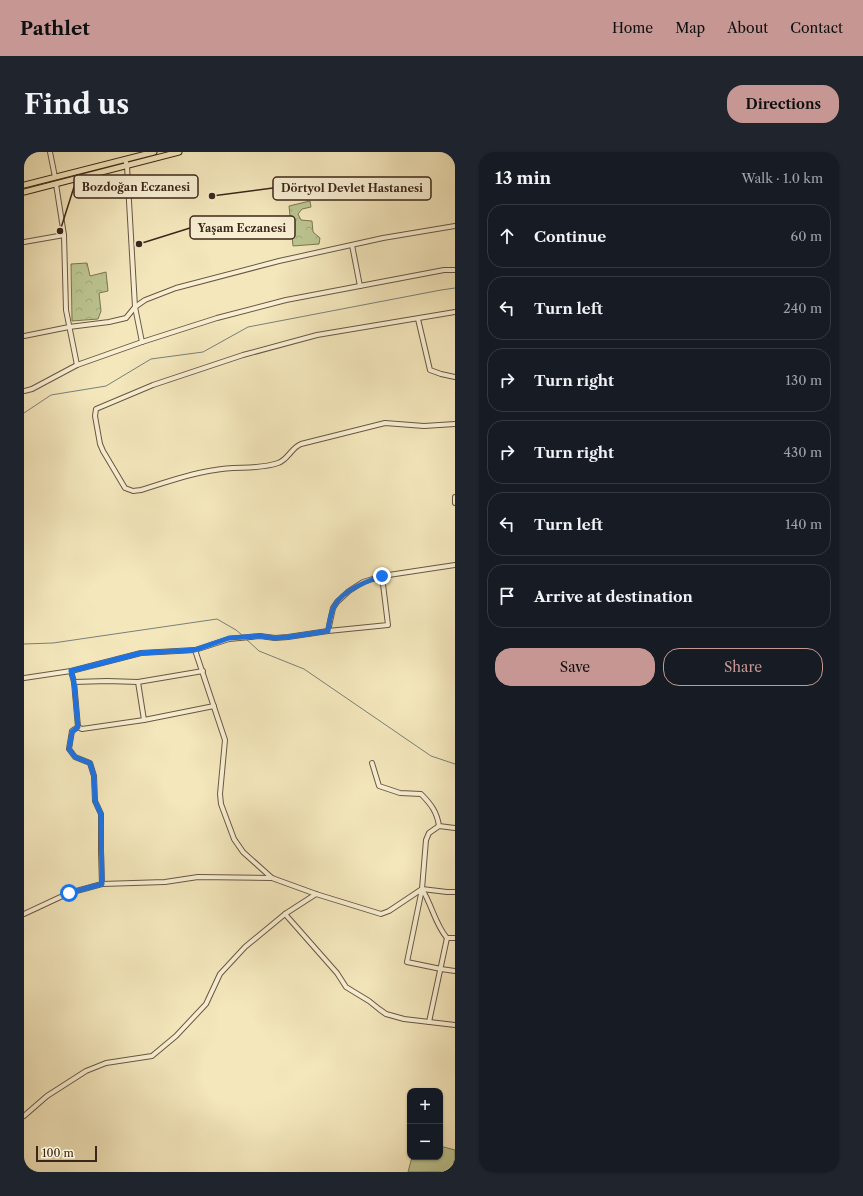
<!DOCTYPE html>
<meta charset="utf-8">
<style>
body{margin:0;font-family:"Libre Caslon Text",serif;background:#20242c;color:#f1f3f6}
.controls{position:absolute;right:12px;bottom:12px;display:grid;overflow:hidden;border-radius:8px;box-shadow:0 1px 3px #0004}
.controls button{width:36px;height:36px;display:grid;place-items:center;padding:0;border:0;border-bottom:1px solid #363941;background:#171b24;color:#f1f3f6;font:20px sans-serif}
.scale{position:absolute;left:12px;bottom:10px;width:61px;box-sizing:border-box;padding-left:4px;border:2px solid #3b2719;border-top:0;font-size:11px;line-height:14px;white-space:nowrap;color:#3b2719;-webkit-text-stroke:3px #f8efd3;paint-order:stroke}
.stop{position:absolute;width:12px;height:12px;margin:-9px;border:3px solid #1a73e8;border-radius:50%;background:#fff}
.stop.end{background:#1a73e8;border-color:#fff;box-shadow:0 1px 4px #0008}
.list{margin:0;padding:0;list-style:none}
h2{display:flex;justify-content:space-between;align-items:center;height:52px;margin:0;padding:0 16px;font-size:17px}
h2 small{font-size:13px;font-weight:400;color:#9ea1a6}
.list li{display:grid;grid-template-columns:26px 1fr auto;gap:12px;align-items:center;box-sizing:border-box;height:64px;margin:0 8px 8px;padding:0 8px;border:1px solid #363941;border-radius:16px}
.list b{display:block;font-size:15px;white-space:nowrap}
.list em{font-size:13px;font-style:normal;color:#9ea1a6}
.actions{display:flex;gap:8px;padding:12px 16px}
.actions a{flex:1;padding:9px 0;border:1px solid #c59692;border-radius:16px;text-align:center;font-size:14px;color:#c59692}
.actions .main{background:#c59692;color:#111}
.icon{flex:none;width:22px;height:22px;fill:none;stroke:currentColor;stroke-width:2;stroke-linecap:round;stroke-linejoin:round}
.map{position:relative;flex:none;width:431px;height:1020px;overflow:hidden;border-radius:16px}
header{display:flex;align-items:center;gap:24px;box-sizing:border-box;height:56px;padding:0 20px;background:#c59692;color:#111}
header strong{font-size:19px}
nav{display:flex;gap:22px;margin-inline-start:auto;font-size:14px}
.intro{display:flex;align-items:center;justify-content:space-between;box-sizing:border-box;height:96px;padding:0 24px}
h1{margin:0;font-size:28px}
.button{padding:10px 18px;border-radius:16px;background:#c59692;color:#111;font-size:14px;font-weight:700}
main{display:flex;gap:24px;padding:0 24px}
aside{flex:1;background:#171b24;border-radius:16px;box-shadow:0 1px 3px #0004}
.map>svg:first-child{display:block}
.forest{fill:url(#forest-crowns);stroke:#7c7654}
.pitch{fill:#bcc590;stroke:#7c7654}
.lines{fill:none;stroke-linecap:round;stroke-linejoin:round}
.stream{stroke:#78817a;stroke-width:1}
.minor-casing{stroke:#695742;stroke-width:6}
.major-casing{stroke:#3b2719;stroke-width:7}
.minor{stroke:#f8efd3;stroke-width:4}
.major{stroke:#f4e7bc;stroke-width:5}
.route{stroke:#1a73e8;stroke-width:5}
.leader{fill:none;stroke:#3b2719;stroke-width:1.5}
.callout-dot{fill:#3b2719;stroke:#f8efd3;stroke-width:1.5}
.callout{fill:#f8efd3;stroke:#3b2719;stroke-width:1.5}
.callout-label{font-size:11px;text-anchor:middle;font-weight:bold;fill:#3b2719}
</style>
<header>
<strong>Pathlet</strong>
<nav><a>Home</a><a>Map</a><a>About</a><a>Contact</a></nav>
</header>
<div class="intro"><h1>Find us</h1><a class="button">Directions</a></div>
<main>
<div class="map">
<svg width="431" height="1020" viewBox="0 0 431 1020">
<defs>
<pattern id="forest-crowns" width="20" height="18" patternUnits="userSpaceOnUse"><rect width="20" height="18" fill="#bcc590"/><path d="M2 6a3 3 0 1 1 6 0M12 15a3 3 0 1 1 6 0" fill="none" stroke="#a2a97c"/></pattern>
</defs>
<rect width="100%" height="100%" fill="#f4e7bc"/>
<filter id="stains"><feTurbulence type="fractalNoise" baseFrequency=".005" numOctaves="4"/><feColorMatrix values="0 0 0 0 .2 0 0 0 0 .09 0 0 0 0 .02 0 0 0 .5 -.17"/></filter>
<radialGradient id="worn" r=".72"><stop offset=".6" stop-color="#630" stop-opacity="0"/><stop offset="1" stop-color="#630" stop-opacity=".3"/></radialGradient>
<g class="forest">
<path d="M286 49 287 55 278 57 274 62 277 68 288 69 289 80 296 86 295 92 269 94 265 54Z"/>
<path d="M63 111 66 124 82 120 84 139 75 141 77 159 74 167 48 169 47 112Z"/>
</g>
<path class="pitch" d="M416 994 431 998V1006L427 1020H384L388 1005H416Z"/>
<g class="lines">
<g class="stream">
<path d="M0 261 27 243 82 234 127 207 179 200 224 175 417 138 431 136"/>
<path d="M222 487 235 499 280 517 407 604 431 612"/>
<path d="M0 492 29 491 193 467 212 478 218 483"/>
</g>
<defs>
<g id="minor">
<path d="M26 0 31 25"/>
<path d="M101 7 103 14 111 155 118 190"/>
<path d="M32 32 40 83 42 158 53 213"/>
<path d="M0 90 40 83"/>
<path d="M328 93 336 134"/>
<path d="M431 160 293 183 219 203 129 233 72 257 71 264 76 292 79 299 101 336 109 339 117 338C141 331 166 321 191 318 212 314 234 318 254 311 264 308 267 296 277 292L361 271 400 274 431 272"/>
<path d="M394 167 406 218 417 222 431 225"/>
<path d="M0 184 45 175 85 170 102 166 111 155 121 148 152 136 255 109 359 86 431 74"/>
<path d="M0 239 8 237 53 213 118 190 193 166 262 148 420 118H431"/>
<path d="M431 345V351"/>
<path d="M304 479 309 456 313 450 325 439 339 430 358 424 431 413"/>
<path d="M171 498 201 588 196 642 197 652 210 687 219 700 248 726 292 742 357 762 365 759 398 737 423 740H431"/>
<path d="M47 519 50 530 54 575 58 577 120 568 190 554"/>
<path d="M0 526 47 519 117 501 171 498 205 487 236 484 251 486 264 485 304 479 364 473 358 424"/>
<path d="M50 530 83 529 114 530 179 519"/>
<path d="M114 530 120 568"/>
<path d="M54 575 48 579 45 597 51 605 66 611 70 624 71 649 77 662V700L78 732"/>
<path d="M348 611 355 634 376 641 397 642C407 652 413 660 415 674"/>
<path d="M431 676 415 674 405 681 402 688 398 737 383 810 417 817 431 819"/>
<path d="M398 737C408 753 411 772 423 786"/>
<path d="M0 762 45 741 78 732 141 730 174 725 248 726"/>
<path d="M261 762 313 821 322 835 345 849 355 857 362 862 380 867 431 873"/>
<path d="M423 786H431"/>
<path d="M405 870 423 786"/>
<path d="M0 964 23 944 62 919 82 911 128 904 152 884 182 852 196 822 221 795 261 762 292 742"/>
</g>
<g id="major">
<path d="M0 33 130 0"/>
<path d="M0 40 155 0"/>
</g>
</defs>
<use href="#minor" class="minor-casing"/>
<use href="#major" class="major-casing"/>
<use href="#minor" class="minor"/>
<use href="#major" class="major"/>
</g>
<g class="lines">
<path class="route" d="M45 741 78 732 77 662 71 649 70 624 66 611 51 605 45 597 48 580 54 575 50 530 47 519 117 501 171 498 205 486 236 484 251 486 264 485 304 479C305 472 306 464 309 457 315 440 343 429 358 424"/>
</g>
<path class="leader" d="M36 79L50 35M188 44L249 36M115 92L166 76"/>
<g class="callout-dot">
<circle cx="36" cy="79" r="4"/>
<circle cx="188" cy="44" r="4"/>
<circle cx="115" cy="92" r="4"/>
</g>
<g class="callout">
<rect x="50" y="23" width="124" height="23" rx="4"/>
<rect x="249" y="25" width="158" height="23" rx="4"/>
<rect x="166" y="64" width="105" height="23" rx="4"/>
</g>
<g class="callout-label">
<text x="112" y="39">Bozdoğan Eczanesi</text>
<text x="328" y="40">Dörtyol Devlet Hastanesi</text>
<text x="218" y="80">Yaşam Eczanesi</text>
</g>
<rect width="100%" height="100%" filter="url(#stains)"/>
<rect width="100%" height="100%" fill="url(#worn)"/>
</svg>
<div class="controls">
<button>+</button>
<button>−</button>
</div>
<div class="scale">100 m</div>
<div class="stop" style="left:45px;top:741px"></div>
<div class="stop end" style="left:358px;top:424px"></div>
</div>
<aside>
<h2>13 min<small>Walk · 1.0 km</small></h2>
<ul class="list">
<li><svg class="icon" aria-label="ahead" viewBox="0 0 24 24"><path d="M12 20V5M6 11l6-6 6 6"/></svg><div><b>Continue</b></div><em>60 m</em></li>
<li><svg class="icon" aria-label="left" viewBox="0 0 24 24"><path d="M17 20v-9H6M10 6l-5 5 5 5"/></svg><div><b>Turn left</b></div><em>240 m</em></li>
<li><svg class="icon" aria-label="right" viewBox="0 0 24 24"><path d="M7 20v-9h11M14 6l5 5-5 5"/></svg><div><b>Turn right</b></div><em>130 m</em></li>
<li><svg class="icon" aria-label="right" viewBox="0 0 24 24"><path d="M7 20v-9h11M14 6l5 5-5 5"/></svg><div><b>Turn right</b></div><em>430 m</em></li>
<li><svg class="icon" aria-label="left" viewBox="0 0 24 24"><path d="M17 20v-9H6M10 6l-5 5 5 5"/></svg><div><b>Turn left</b></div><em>140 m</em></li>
<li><svg class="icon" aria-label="arrive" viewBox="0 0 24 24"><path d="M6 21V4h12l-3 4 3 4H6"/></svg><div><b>Arrive at destination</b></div></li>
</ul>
<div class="actions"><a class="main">Save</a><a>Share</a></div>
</aside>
</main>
